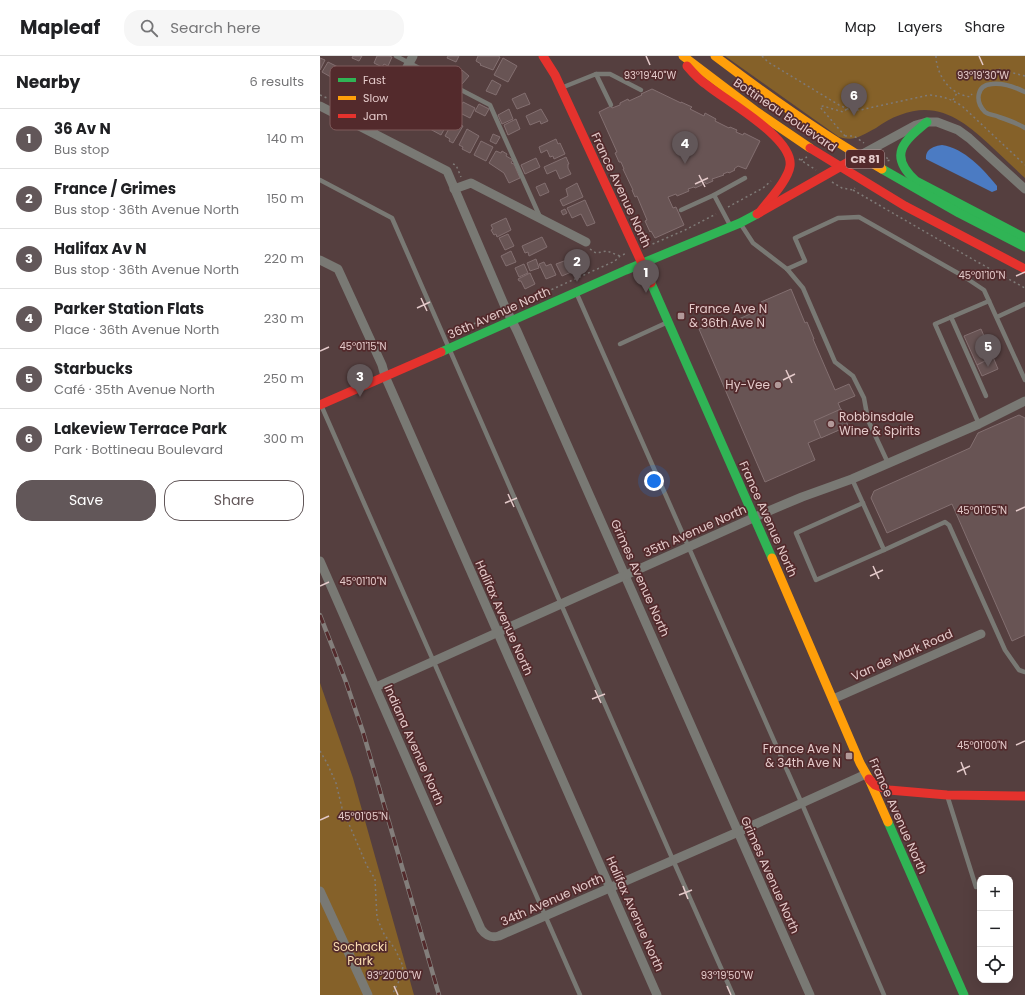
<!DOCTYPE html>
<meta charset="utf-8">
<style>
body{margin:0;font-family:Poppins,sans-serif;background:#f6f6f6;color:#202124}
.controls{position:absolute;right:12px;bottom:12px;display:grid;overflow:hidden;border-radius:8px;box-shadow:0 4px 16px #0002}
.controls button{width:36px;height:36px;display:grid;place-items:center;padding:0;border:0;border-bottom:1px solid #e0e0e0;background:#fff;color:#202124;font:20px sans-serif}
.you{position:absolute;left:334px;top:425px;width:14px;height:14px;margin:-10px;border:3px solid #fff;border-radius:50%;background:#1a73e8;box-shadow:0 0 0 6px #1a73e833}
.badge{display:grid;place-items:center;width:26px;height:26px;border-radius:50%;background:#625759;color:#fff;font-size:13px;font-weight:700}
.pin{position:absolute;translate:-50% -33px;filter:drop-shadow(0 1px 2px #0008)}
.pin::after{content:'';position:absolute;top:21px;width:14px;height:12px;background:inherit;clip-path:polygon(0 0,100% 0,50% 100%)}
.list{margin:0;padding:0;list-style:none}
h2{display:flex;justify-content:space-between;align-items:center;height:52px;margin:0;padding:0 16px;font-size:17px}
h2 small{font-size:13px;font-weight:400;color:#757577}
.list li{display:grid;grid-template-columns:26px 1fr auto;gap:12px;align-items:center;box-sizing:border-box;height:60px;padding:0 16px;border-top:1px solid #e0e0e0}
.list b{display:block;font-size:15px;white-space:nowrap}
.list p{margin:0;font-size:13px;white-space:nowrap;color:#757577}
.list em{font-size:13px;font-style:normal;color:#757577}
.actions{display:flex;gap:8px;padding:12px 16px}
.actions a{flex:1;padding:9px 0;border:1px solid #625759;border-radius:16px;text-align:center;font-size:14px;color:#625759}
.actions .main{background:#625759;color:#fff}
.icon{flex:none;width:22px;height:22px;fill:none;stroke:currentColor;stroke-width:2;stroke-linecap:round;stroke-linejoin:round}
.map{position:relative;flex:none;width:705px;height:939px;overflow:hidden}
header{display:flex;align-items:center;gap:24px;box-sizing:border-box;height:56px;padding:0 20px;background:#fff;border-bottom:1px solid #e0e0e0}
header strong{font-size:19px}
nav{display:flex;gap:22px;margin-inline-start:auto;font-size:14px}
.search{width:280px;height:36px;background:#f6f6f6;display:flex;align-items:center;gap:10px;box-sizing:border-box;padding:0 14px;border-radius:16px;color:#757577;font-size:15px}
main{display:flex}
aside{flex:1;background:#fff}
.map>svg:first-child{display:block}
.green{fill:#856129}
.water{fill:#4b7bc3}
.building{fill:#685454;stroke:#836f70}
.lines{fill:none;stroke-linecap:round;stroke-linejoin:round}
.path{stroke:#7f7a77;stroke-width:1.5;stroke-dasharray:2 3;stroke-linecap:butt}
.lane{stroke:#797974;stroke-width:4.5}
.street{stroke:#797974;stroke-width:9}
.fast{stroke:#30b455;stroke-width:9}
.slow{stroke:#ff9f0a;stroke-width:9}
.jam{stroke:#e5322d;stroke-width:9}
.rail-casing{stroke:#837e7b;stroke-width:4.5}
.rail{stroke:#532a2c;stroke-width:3;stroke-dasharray:9;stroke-linecap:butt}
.ticks{fill:none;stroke:#e4caca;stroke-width:1.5}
.poi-dot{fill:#b29999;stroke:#532a2c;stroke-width:1.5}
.labels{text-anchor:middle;stroke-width:3.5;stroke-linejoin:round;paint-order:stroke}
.shield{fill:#532a2c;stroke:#b89a9b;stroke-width:1}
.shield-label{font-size:11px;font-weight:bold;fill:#e4caca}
.street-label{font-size:12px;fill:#e4caca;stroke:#532a2c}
.poi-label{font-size:12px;fill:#e4caca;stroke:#532a2c;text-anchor:start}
.park-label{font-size:12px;fill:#f8dbaf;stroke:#532a2c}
.key{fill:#532a2c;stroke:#7e5a5b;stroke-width:1}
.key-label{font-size:11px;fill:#e4caca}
.ticks-label{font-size:10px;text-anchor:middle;fill:#e4caca;stroke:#532a2c;stroke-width:3.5;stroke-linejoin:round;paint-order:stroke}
</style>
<header>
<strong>Mapleaf</strong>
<div class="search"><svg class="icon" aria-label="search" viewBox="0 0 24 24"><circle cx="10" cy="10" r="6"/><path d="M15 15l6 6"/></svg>Search here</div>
<nav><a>Map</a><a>Layers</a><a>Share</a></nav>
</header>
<main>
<aside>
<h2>Nearby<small>6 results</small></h2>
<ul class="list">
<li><span class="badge">1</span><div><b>36 Av N</b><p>Bus stop</p></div><em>140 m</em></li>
<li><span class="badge">2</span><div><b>France / Grimes</b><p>Bus stop · 36th Avenue North</p></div><em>150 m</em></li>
<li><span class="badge">3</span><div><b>Halifax Av N</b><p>Bus stop · 36th Avenue North</p></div><em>220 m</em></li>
<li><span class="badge">4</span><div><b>Parker Station Flats</b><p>Place · 36th Avenue North</p></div><em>230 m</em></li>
<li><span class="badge">5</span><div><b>Starbucks</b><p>Café · 35th Avenue North</p></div><em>250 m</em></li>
<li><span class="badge">6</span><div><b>Lakeview Terrace Park</b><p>Park · Bottineau Boulevard</p></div><em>300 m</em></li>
</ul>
<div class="actions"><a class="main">Save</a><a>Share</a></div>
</aside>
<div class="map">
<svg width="705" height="939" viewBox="0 0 705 939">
<rect width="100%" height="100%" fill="#553f3f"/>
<g class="green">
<path d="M405 0H705V122C694 112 683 101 672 91 645 66 619 44 580 59 571 62 563 67 556 72 542 79 535 86 519 81Z"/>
<path d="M0 627 33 722 94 939H0Z"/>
</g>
<path class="water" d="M622 89C644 92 663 113 677 130V134L672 136 606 103C605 93 614 90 622 89Z"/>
<g class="building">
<path d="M33 0H42L39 5 32 2Z"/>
<path d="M57 0H69L72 1 68 10 64 8 62 11 54 7Z"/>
<path d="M128 0H139L136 6 127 2Z"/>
<path d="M158 0H178L180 1 173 14 160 9 161 8 156 5Z"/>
<path d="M0 2 5 4 0 14Z"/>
<path d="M183 2 197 10 188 26 174 19Z"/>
<path d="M8 6 24 14 18 25 2 16Z"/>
<path d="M142 14 149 20 142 28 135 21Z"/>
<path d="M172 24 181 29 176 39 166 35Z"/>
<path d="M332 33 361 47V46L372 51 370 53 384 60 385 57 396 63 395 65 409 72 410 71 417 74 416 76 423 79 424 77 440 85 426 113 418 110 414 113 415 114 409 117 408 116 403 118 404 119 392 123 393 125 386 128 385 126 382 128V129L375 132 374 131 368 133 369 135 357 140 356 138 348 141 353 152 356 151 364 169 335 182 331 175 330 176 325 165 327 164 317 140 315 141 312 134H313L303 113H304L301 106H299L295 97 297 96 279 56 291 50 292 52 300 49V47L308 43 309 45 322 39 321 38Z"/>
<path d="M205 37 210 48 197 53 192 43Z"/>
<path d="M143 46 155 52 150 62 138 56Z"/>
<path d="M159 48 169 53 165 60 155 55Z"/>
<path d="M189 53 193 63 182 68 178 59Z"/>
<path d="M221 53 228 65 221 68 220 65 210 69 206 60Z"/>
<path d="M116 62 127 68 121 79 110 73Z"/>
<path d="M196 63 200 73 188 79 184 69Z"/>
<path d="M133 65 143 70 133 87 129 85 130 83 125 80Z"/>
<path d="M147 73 159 80 150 97 142 93 143 91 139 89Z"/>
<path d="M173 78 180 81 176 88 170 85Z"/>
<path d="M236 83 238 88 240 87 245 98 234 103 233 100 230 101 227 94 221 97 219 91Z"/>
<path d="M161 85 173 91 166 105 154 99Z"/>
<path d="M176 95 181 97 182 95 187 98 186 100 193 104 191 107 194 108 200 122 189 127 184 117 169 107Z"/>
<path d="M246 101 249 108H248V112L251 118 240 123 236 114 227 118 224 111Z"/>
<path d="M216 102 220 111 205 118 201 109Z"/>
<path d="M225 127 229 136 220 140 216 131Z"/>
<path d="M257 127 263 141 243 150 240 144 248 140 246 133Z"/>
<path d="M265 144 275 167 267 170 261 158 252 162 247 152Z"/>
<path d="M245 153 247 157 243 159 241 155Z"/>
<path d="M186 162 191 174 177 181 176 178 174 179 171 174 173 173 171 169Z"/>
<path d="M188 178 194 190 185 194 179 182Z"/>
<path d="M222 181 227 191 209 200 208 196 205 197 202 190Z"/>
<path d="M191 195 196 206 186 210 181 200Z"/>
<path d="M260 199 265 210 242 220 236 208Z"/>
<path d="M216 203 219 212 210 215 207 207Z"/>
<path d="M224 206 226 210 231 208 236 219 226 223 219 208Z"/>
<path d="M204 208 208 217 199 221 195 212Z"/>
<path d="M210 217 215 228 205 233 201 225H199L198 223Z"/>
<path d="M471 233 485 267 487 266 494 283H493L515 334 529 328 535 340 518 347 528 370 488 387 495 404 445 426 379 273 394 267 399 269 401 273 415 267 414 265 444 252 441 246Z"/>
<path d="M661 273 673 301 657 309 644 280Z"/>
<path d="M673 301 678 313 662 320 657 309Z"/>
<path d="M521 353 528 370 501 382 494 365Z"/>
<path d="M699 359 705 362V579L692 585 632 448 567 477 551 442 554 435 650 392 658 377Z"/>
</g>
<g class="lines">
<g class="path">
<path d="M442 0 448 6 519 49 528 53 540 54 609 39C622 40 631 43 642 50L705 109"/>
<path d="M616 0C616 14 625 31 638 37 641 39 646 40 650 41L652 38"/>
<path d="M676 22 678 13 705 20"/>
<path d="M0 39 7 42"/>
<path d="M633 44 637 37"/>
<path d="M525 80H534L544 87"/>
<path d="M525 80 500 51 503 50 523 56 527 53"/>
<path d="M562 99 570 104 567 105"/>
<path d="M479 103 496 114"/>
<path d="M481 104 487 101"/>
<path d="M133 108 136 109 141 121"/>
<path d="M512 126 522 132 533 134 535 132"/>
<path d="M533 134 654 204 705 232"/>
<path d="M408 151 443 132 451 125"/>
<path d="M323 190H328L365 174 396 158"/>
<path d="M270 193 276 197 287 195 300 200"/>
<path d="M195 250 295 205 300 200 307 197"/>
<path d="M131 278 178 257"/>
<path d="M0 695 7 707 16 727 22 752 47 810 55 823 57 862 64 878 75 893 83 910 81 921 72 939"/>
</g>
<g class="lane">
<path d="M76 0 170 49 220 161"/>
<path d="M276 18H290L321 34"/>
<path d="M241 32 276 18 291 49"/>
<path d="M705 36C695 31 683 27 672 28 656 29 655 46 665 56 669 59 675 59 679 61 688 64 697 67 705 72"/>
<path d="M0 124 72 162 353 804 413 939"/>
<path d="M394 139 411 171"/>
<path d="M361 154 394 139 425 122"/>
<path d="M420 167 433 187 467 213 483 232 515 306 533 320 544 342 548 364 568 407"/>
<path d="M467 213 485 205 475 182 518 162 539 161 643 220 664 234 669 245 615 268 659 368"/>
<path d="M256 236 482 748 564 939"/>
<path d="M669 245 705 324"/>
<path d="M631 261 666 340"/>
<path d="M677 261 705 248"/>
<path d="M300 288 348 266"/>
<path d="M1 349 260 939"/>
<path d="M532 423 564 494 625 466 629 469 685 594 699 614 705 616"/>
<path d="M543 447 476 477 496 524 564 494"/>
<path d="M627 739 656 831"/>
</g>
<g class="street">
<path d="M0 50 127 115 186 253 197 275 490 939"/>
<path d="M52 76 93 0"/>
<path d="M539 100 596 69 607 66H617L638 74 649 82 705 133"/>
<path d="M134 133 151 127 266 186"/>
<path d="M0 204 18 213 62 309 65 320 337 939"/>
<path d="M0 505 161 873C166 880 171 882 179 880L418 776 546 718"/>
<path d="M56 631 444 457 482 441 532 423 659 368 705 345"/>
<path d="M513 643 661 578"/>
<path d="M0 835 48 939"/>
</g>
<g class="fast">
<path d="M607 66C584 85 567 99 596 125L705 182"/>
<path d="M562 113 639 157 705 191"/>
<path d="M331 227 452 502"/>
<path d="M121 296 306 214 420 167 437 158"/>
<path d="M568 766 644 939"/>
</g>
<g class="slow">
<path d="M363 0 437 56 490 92"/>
<path d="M395 0C449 41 502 79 562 113"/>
<path d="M452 502 540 707 549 723 568 766"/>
</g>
<g class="jam">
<path d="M223 0 235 19 331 227"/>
<path d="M367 10C373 17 379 24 387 29 406 45 474 82 470 110 468 124 449 144 440 156"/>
<path d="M490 92 585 150 705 213"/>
<path d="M437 158 539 100"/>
<path d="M0 349 121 296"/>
<path d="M549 723 555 729 569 734 627 739 705 740"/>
</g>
<defs>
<path id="rail" d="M0 559 26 626 43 676 119 939"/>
</defs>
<use href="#rail" class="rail-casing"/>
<use href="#rail" class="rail"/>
</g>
<path class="ticks" d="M326 0 330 9M659 0 663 9M379 119 385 131M375 128 388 122M696 220 705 216M101 242 107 255M97 252 110 246M0 295 9 291M466 314 472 327M463 324 475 318M188 438 194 451M185 447 197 442M696 455 705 451M553 510 559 523M550 520 563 514M0 530 9 526M275 634 281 647M272 643 285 638M696 689 705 685M641 706 646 719M637 716 650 710M0 764 9 760M363 830 368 843M359 839 372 834M74 930 78 939M407 930 411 939"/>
<g class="poi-dot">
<rect x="357" y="256" width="8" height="8" rx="2"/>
<circle cx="458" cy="329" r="4"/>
<circle cx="511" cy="368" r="4"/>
<rect x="525" y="696" width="8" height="8" rx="2"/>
</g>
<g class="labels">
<rect class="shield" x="526" y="94" width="38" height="18" rx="3"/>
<g class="shield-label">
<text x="545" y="107">CR 81</text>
</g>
<g class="street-label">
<text transform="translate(465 59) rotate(34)" y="4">Bottineau Boulevard</text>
<text transform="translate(301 134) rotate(65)" y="4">France Avenue North</text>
<text transform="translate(179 257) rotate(-24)" y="4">36th Avenue North</text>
<text transform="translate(448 463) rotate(66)" y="4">France Avenue North</text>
<text transform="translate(375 475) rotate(-24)" y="4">35th Avenue North</text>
<text transform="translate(320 522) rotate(66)" y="4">Grimes Avenue North</text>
<text transform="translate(184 562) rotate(66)" y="4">Halifax Avenue North</text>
<text transform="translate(582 599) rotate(-24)" y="4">Van de Mark Road</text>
<text transform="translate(94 689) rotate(66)" y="4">Indiana Avenue North</text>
<text transform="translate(578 760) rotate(66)" y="4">France Avenue North</text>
<text transform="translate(450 819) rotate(66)" y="4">Grimes Avenue North</text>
<text transform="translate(232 844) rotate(-24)" y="4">34th Avenue North</text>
<text transform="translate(315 858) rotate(66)" y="4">Halifax Avenue North</text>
</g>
<g class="poi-label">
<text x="369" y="257">France Ave N<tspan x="369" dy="14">&amp; 36th Ave N</tspan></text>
<text x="450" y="333" text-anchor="end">Hy-Vee</text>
<text x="519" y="365">Robbinsdale<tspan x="519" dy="14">Wine &amp; Spirits</tspan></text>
<text x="521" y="697" text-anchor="end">France Ave N<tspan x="521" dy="14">&amp; 34th Ave N</tspan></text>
</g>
<g class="park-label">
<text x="40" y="895">Sochacki<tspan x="40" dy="14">Park</tspan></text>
</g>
</g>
<rect x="10" y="10" width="132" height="64" rx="6" class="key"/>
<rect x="18" y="22" width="18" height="4" fill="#30b455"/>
<rect x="18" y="40" width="18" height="4" fill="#ff9f0a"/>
<rect x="18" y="58" width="18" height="4" fill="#e5322d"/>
<g class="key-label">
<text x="43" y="28">Fast</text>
<text x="43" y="46">Slow</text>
<text x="43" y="64">Jam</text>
</g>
<g class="ticks-label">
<text x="663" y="23">93°19'30"W</text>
<text x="330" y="23">93°19'40"W</text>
<text x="662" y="223">45°01'10"N</text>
<text x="43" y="294">45°01'15"N</text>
<text x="662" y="458">45°01'05"N</text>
<text x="43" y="529">45°01'10"N</text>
<text x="662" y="693">45°01'00"N</text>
<text x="43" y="764">45°01'05"N</text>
<text x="74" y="923">93°20'00"W</text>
<text x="407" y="923">93°19'50"W</text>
</g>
</svg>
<div class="controls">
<button>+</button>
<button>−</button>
<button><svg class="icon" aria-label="locate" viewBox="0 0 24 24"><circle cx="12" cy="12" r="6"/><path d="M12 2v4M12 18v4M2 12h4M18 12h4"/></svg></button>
</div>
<div class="you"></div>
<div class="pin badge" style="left:326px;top:237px">1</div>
<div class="pin badge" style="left:257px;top:226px">2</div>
<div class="pin badge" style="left:40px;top:341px">3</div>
<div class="pin badge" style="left:365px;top:108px">4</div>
<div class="pin badge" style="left:668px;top:311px">5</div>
<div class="pin badge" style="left:534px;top:60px">6</div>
</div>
</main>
